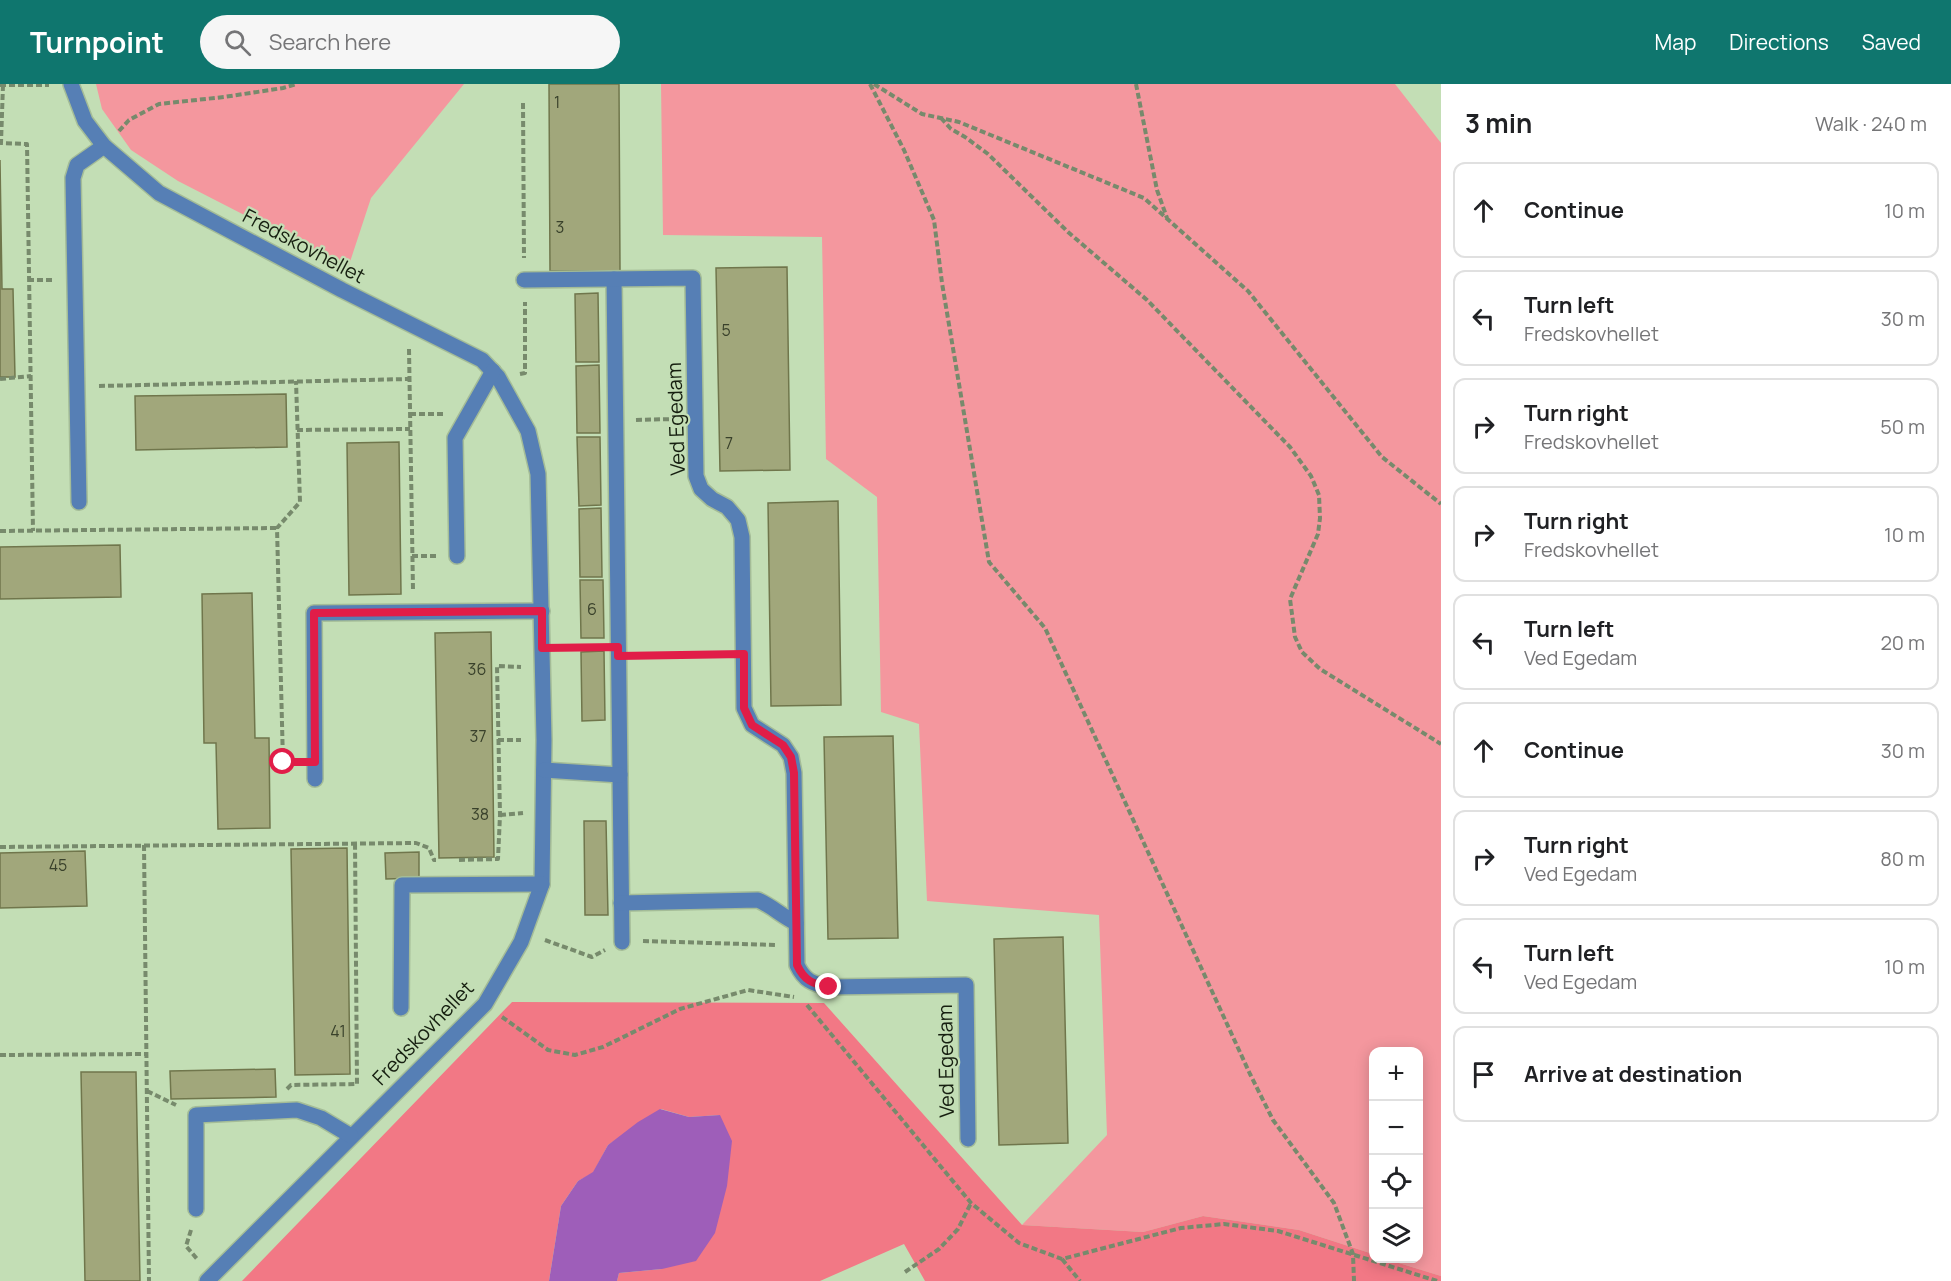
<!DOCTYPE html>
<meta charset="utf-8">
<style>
body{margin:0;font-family:Manrope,sans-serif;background:#f6f6f6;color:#202124}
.controls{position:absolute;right:18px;bottom:18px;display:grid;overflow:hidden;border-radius:12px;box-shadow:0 3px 15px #0003}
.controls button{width:54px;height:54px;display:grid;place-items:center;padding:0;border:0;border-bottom:2px solid #e0e0e0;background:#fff;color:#202124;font:30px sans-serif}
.stop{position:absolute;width:18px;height:18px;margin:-14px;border:4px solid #e11d48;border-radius:50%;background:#fff}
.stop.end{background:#e11d48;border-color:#fff;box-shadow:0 2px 6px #0008}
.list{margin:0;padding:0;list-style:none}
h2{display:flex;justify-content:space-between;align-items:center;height:78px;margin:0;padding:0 24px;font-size:26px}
h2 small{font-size:20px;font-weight:400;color:#757577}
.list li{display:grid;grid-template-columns:39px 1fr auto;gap:18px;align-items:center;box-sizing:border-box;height:96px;margin:0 12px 12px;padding:0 12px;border:2px solid #e0e0e0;border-radius:12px}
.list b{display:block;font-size:22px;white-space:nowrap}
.list p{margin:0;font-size:20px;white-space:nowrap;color:#757577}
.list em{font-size:20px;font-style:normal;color:#757577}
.icon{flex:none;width:33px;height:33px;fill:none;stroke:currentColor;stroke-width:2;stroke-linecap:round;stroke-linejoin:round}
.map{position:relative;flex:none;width:1441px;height:1197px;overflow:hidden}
header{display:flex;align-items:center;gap:36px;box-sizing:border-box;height:84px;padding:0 30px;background:#0f766e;color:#fff}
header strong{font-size:28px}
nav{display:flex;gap:33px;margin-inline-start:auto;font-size:21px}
.search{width:420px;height:54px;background:#f6f6f6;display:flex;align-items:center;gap:15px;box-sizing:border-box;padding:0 21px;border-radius:33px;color:#757577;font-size:22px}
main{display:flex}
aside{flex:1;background:#fff}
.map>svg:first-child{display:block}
.green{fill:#f4979e}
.forest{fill:#f27885}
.water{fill:#9e5eb9}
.building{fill:#a1a77b;stroke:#70764c;stroke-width:1.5}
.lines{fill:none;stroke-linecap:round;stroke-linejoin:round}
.minor-casing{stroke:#a4bc97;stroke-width:18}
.path{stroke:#778a6c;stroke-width:4;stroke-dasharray:6 3;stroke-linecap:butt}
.minor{stroke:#567fb5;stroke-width:15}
.route{stroke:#e11d48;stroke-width:8}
.labels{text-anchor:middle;stroke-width:4.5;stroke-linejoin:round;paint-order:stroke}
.number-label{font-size:16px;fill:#39412b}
.street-label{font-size:20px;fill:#161f10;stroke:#c3deb5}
</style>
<header>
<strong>Turnpoint</strong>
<div class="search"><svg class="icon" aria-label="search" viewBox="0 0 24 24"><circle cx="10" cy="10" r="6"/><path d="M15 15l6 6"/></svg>Search here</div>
<nav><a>Map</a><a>Directions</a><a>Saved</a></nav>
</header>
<main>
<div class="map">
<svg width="1441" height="1197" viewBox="0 0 1441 1197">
<rect width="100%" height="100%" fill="#c3deb5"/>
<g class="green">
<path d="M96 0H464L371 114 348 184 178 97 131 66 102 25Z"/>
<path d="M661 0H1395L1441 59V1192L1386 1175 1418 1174V968H1374L1373 1170 1299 1146 1203 1132 1143 1148 1022 1141 1107 1051 1099 831 927 817 919 640 881 628 877 413 826 375 822 153 663 151Z"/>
</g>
<path class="forest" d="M512 918 824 919 1022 1141 1143 1148 1203 1132 1299 1146 1373 1170 1374 1174 1386 1175 1441 1192V1197H925L904 1160 820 1197H617L619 1189 662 1185 720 1031 689 1033 661 1025 608 1061 593 1089 578 1097 561 1122 549 1197H242Z"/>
<path class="water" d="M660 1025 689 1033 720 1031 732 1057 727 1102 715 1149 696 1177 662 1185 619 1189 617 1197H549L561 1122 578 1097 593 1088 608 1061 638 1038Z"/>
<g class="building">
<path d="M549 0H619L620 187H550Z"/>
<path d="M0 76 2 205H13L15 293H0Z"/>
<path d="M787 183 790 386 720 387 716 184Z"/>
<path d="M598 209 599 278H576L575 210Z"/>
<path d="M599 281 600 349H577L576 282Z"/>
<path d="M286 310 287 363 136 366 135 312Z"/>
<path d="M577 353H600L601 421 579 422Z"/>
<path d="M399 358 401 510 349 511 347 359Z"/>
<path d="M838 417 841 621 771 622 768 419Z"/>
<path d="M601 424 602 493H580L579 425Z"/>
<path d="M120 461 121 513 0 515V463Z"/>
<path d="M580 496H603L604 554H581Z"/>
<path d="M252 509 255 654H269L270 744 218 745 216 659H204L202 510Z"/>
<path d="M491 548 494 773 439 774 435 549Z"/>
<path d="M604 567 605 636 582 637 581 568Z"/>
<path d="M893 652 898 854 828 855 824 653Z"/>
<path d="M584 737H606L608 831H585Z"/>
<path d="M347 764 350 990 295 991 291 765Z"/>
<path d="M85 767 87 822 0 824V769Z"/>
<path d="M419 768V794L386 795 385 769Z"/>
<path d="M1063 853 1068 1059 999 1061 994 855Z"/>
<path d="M275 985 276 1013 171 1015 170 987Z"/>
<path d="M81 988H136L140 1197H85Z"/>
</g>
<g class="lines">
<defs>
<g id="minor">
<path d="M71 0 85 37 104 62 159 109 342 206 482 276 498 293 528 347 538 390 544 656 542 800 521 858 485 920 207 1197"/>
<path d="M614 195 622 858"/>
<path d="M524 196 693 194 696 392 701 405 712 415 727 423 738 436 742 453 744 624 752 641 783 661 791 673 794 689 797 881C804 896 812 900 829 903L966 901 968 1055"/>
<path d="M79 418 73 94 77 81 104 62"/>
<path d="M457 472 455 354 493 287"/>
<path d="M544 686 620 691"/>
<path d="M315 695 314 529 542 527"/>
<path d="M621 819 758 816C773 823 782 832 796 839"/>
<path d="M401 924 402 801 542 800"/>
<path d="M196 1125V1031L297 1026 321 1034 351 1052"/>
</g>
</defs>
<use href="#minor" class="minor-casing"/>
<g class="path">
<path d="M870 0 904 66 934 136 942 199 989 478 1045 544 1250 990 1273 1036 1334 1119 1353 1170 1354 1197"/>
<path d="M874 0 922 30 959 38 1144 114 1248 207 1382 373 1441 420"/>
<path d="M1136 0 1157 106 1167 134"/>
<path d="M0 1H49"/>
<path d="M3 1 1 59 27 60 33 447"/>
<path d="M523 19 524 174"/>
<path d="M941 34 951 45 965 53 988 70 1068 148 1147 216 1290 363 1311 392 1319 411 1320 434 1318 450 1290 515 1295 553 1302 568 1320 585 1441 660"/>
<path d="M119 47 129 36 159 20 224 13 283 4 297 0"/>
<path d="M28 196H54"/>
<path d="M409 265 413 506"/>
<path d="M520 290 525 289V218"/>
<path d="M0 295 31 292"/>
<path d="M99 302 409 295"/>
<path d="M410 330H444"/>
<path d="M636 336 674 335"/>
<path d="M297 346 410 345"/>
<path d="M0 447 277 444"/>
<path d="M412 472H436"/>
<path d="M562 564 596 563"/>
<path d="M639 572 722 570"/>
<path d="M498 656H521"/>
<path d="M293 678H283L277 444 300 418 296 297"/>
<path d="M500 731 523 729"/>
<path d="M144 761 149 1197"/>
<path d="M0 763 416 759 429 764 434 776H436"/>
<path d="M459 776 498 775 500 731 497 582 521 583"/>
<path d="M545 856 592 873 605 866"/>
<path d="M643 857 777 861"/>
<path d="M807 921 971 1119 1019 1159 1062 1175 1181 1144 1224 1140 1278 1147 1437 1197"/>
<path d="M502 933 548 966 575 971 603 963 680 925 748 906 794 913"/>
<path d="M0 971 146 970"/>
<path d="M287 1005 291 1001 357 1000 355 758"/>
<path d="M147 1007 176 1021"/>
<path d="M191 1146 186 1162 198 1176"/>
<path d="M1062 1175 1080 1197"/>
<path d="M905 1188 939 1165 958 1145 971 1119"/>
</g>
<use href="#minor" class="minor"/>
</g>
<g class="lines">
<path class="route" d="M283 678H315L314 529 542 527V564L618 563V572L744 570V624L752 641 783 661 791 673 794 689 797 881C804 896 812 900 829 903"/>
</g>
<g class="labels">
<g class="number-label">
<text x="557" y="24">1</text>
<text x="560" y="149">3</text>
<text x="726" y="252">5</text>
<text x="729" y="365">7</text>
<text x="592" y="531">6</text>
<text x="477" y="591">36</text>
<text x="478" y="658">37</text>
<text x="480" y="736">38</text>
<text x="58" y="787">45</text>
<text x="338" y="953">41</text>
</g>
<g class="street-label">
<text transform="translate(304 162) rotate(28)" y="7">Fredskovhellet</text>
<text transform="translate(676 335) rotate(-92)" y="7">Ved Egedam</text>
<text transform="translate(423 949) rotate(-46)" y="7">Fredskovhellet</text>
<text transform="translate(946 977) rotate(-91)" y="7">Ved Egedam</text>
</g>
</g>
</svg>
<div class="controls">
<button>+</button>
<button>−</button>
<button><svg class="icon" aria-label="locate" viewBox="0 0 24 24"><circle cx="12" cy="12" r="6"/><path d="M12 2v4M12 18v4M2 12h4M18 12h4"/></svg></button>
<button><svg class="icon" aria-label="layers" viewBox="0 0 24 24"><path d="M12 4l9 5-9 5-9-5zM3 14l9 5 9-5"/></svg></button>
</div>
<div class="stop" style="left:283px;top:678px"></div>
<div class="stop end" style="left:829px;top:903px"></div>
</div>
<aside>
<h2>3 min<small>Walk · 240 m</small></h2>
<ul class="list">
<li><svg class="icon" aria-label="ahead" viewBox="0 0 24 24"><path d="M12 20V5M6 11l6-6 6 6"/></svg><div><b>Continue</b></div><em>10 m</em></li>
<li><svg class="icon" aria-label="left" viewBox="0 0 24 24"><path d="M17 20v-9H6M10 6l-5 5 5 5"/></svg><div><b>Turn left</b><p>Fredskovhellet</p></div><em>30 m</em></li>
<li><svg class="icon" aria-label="right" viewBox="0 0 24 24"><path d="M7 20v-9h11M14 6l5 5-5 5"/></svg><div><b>Turn right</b><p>Fredskovhellet</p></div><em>50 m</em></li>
<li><svg class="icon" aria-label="right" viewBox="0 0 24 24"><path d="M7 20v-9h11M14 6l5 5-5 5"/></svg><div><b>Turn right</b><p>Fredskovhellet</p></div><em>10 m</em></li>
<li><svg class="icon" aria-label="left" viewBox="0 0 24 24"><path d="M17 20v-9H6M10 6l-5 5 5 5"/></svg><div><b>Turn left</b><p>Ved Egedam</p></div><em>20 m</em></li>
<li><svg class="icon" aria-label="ahead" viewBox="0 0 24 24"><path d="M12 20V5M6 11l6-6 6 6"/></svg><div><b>Continue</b></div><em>30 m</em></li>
<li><svg class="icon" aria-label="right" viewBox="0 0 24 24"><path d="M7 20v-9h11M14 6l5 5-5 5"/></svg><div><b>Turn right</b><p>Ved Egedam</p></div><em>80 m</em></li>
<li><svg class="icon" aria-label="left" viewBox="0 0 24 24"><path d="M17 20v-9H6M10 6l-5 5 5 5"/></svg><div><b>Turn left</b><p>Ved Egedam</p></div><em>10 m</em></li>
<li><svg class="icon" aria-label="arrive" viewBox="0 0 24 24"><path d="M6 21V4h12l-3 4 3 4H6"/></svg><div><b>Arrive at destination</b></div></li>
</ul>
</aside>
</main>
